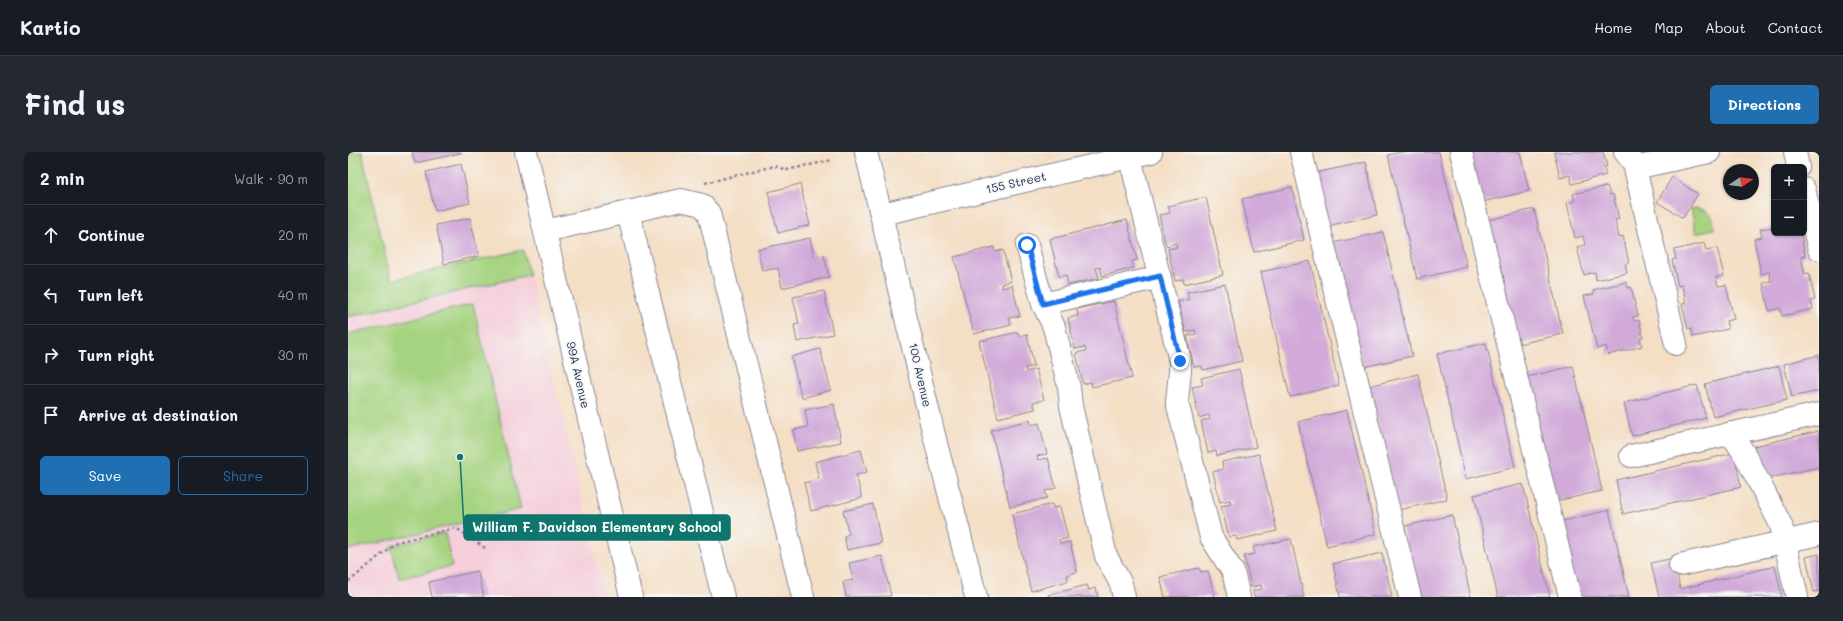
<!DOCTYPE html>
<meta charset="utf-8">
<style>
body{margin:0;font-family:Mali,sans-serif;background:#242831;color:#f1f3f6}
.controls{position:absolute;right:12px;top:12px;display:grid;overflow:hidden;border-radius:6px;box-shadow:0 1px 3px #0004}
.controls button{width:36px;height:36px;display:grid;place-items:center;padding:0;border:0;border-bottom:1px solid #363941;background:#171b24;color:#f1f3f6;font:20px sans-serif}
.compass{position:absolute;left:1375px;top:12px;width:36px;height:36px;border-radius:50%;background:#171b24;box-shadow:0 1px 3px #0004;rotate:77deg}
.stop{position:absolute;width:12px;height:12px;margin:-9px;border:3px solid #1a73e8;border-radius:50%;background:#fff}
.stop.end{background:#1a73e8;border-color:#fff;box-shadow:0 1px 4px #0008}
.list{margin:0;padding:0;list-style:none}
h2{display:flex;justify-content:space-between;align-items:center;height:52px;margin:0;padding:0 16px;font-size:17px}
h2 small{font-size:13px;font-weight:400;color:#9ea1a6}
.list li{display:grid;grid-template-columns:26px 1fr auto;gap:12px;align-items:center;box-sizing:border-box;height:60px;padding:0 16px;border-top:1px solid #363941}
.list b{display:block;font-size:15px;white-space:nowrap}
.list em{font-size:13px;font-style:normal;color:#9ea1a6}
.actions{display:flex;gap:8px;padding:12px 16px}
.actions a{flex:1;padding:9px 0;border:1px solid #1f6fb2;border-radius:6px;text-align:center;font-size:14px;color:#1f6fb2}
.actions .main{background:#1f6fb2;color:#fff}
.icon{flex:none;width:22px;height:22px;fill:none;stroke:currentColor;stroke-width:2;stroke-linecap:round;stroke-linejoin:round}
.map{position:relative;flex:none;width:1471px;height:445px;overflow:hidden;border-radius:6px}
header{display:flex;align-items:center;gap:24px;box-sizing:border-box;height:56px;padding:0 20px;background:#171b24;border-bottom:1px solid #363941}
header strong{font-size:19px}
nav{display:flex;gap:22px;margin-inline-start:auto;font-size:14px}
.intro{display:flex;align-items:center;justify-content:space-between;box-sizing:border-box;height:96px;padding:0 24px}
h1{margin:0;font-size:28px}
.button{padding:10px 18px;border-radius:6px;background:#1f6fb2;color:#fff;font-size:14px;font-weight:700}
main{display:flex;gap:24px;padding:0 24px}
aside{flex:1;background:#171b24;border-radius:6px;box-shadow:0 1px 3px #0004}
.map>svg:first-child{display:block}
.built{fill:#f5cfda}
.green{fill:#a6d380;stroke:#60816f}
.building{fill:#d2aad9}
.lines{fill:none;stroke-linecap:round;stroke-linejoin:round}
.minor-casing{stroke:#888691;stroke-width:24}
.major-casing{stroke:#888691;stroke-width:24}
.path{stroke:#888691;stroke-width:2.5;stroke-dasharray:3 3;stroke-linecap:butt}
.minor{stroke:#fff;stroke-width:22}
.major{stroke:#fff;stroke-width:22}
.route{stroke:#1a73e8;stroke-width:5}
.labels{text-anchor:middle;stroke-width:3.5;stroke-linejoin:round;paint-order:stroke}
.street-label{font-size:12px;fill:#1b2f5e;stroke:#f6f6f2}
.leader{fill:none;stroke:#0f766e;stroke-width:1.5}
.callout-dot{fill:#0f766e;stroke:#f6f6f2;stroke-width:1.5}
.callout{fill:#0f766e;stroke:#0f766e;stroke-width:1.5}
.callout-label{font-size:13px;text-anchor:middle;font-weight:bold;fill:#fff}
</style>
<header>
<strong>Kartio</strong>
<nav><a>Home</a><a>Map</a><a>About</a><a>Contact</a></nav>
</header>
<div class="intro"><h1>Find us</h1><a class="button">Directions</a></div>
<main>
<aside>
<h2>2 min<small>Walk · 90 m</small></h2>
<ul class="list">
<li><svg class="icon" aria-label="ahead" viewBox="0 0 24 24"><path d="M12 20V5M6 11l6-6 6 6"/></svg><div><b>Continue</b></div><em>20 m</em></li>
<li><svg class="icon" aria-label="left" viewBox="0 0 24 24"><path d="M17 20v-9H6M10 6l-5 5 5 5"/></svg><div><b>Turn left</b></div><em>40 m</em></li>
<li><svg class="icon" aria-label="right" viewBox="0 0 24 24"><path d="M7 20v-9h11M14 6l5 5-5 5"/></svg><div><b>Turn right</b></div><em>30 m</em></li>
<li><svg class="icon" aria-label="arrive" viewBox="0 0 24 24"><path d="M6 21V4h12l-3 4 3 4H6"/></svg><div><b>Arrive at destination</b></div></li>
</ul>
<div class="actions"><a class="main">Save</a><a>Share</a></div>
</aside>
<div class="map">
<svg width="1471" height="445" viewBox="0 0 1471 445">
<rect width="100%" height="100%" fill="#f6f6f2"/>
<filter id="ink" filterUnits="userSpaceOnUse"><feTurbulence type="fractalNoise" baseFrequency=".025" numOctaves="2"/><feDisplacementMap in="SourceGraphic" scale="8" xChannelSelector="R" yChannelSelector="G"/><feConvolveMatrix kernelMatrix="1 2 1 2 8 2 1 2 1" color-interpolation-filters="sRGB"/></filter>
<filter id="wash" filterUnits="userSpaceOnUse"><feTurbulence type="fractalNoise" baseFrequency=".012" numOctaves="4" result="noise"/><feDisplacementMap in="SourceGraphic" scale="16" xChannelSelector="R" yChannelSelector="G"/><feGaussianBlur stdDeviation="0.9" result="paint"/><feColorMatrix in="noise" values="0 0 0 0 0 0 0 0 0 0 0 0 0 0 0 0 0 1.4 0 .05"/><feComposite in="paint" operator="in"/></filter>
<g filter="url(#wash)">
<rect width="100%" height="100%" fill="#f4dec4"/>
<path class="built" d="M181 123 257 445H0V165Z"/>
<g class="green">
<path d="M0 0H14L43 128 175 98 181 123 0 165Z"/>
<path d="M1349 56C1361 59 1367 64 1366 77L1348 81 1343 57Z"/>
<path d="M125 152 173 357 0 398V182Z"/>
<path d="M97 381 104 414 51 427 43 394Z"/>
</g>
<g id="blocks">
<g class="building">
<path d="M64 0H113V1L67 11Z"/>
<path d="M1052 0H1091L1119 115 1069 127 1040 3Z"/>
<path d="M1119 0H1172L1181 39 1130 51Z"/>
<path d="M1206 0H1255L1259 14 1256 15 1258 23 1224 32 1222 23 1212 26Z"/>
<path d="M1018 10 1029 63 979 74 967 21Z"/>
<path d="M113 12 122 51 87 59 78 20Z"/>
<path d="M1324 25 1350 42 1335 66 1309 50Z"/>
<path d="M452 32 462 73 430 81 420 40Z"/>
<path d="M1259 34 1262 43 1265 42 1271 67 1267 68 1271 85 1275 84 1281 111 1277 112 1279 121 1248 128 1247 120 1236 123 1229 95 1237 93 1235 84 1227 86 1219 51 1227 49 1225 42Z"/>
<path d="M944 35 956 88 906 100 894 47Z"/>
<path d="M858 45 875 123 836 132 835 127 827 129 820 97 829 95 828 91 818 94 811 63 822 61 820 54Z"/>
<path d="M1186 57 1215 182 1166 193 1137 69Z"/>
<path d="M122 66 131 104 96 112 88 73Z"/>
<path d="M779 68 789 108 784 109 786 116 754 124 752 115 748 116 751 126 720 133 718 123 711 125 702 87Z"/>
<path d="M1426 75V81H1453L1457 104 1453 105 1457 122 1461 121 1467 148 1463 149 1465 157 1434 164 1432 156 1421 159 1415 131 1423 129 1421 120 1413 122 1406 87 1414 85 1412 77Z"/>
<path d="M1035 80 1064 204 1015 215 985 91Z"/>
<path d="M462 86 466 105 476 103 481 125 434 136 430 116 414 119 410 97Z"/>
<path d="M1356 91 1358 98 1369 96 1376 124 1368 125 1370 134 1378 133 1386 167 1378 169 1380 177 1345 185 1343 176 1340 177 1334 152 1338 151 1334 133 1330 134 1324 108 1328 107 1326 98Z"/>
<path d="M646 95 647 100 655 98 663 129 653 132 654 136 664 133 672 164 661 166 663 173 626 182 606 105Z"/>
<path d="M962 109 991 233 942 245 913 120Z"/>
<path d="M1278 130 1280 136 1283 135 1290 164 1285 165 1286 169 1291 168 1295 185 1292 186 1294 194 1260 203 1258 194 1249 197 1236 144 1246 142 1245 138Z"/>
<path d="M877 132 894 209 855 218 854 214 846 215 839 184 848 182 847 178 838 180 830 150 841 147 839 140Z"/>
<path d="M476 139 485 182 449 190 446 173 451 172 445 145Z"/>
<path d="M766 149 784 226 744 235 743 230 735 232 728 201 738 199 737 195 727 197 720 166 730 164 729 157Z"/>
<path d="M670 180 671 184 679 182 686 214 677 216 678 220 688 217 696 248 685 250 687 257 650 266 631 189Z"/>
<path d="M1138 191 1167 315 1118 327 1089 202Z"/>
<path d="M472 197 483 238 454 246 443 205Z"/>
<path d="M1471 203V239L1444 245 1436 212Z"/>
<path d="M1225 214 1254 339 1204 350 1175 226Z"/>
<path d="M1431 214 1439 248 1365 265 1357 232Z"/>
<path d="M891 217 908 295 869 304 868 299 860 301 853 269 862 267 861 263 851 266 844 235 855 233 853 226Z"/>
<path d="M1070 222 1099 347 1050 358 1021 234Z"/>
<path d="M1349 233 1358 266 1284 284 1276 251Z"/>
<path d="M486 252 493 290 449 299 445 278 460 275 457 258Z"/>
<path d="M999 258 1028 382 979 394 950 270Z"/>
<path d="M682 268 683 273 691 271 699 302 689 304 690 308 700 306 708 336 697 339 699 346 662 355 643 278Z"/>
<path d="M1471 279V315L1413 328 1406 294Z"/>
<path d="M513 298 519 320 508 323 514 346 463 359 456 331 471 327 467 310Z"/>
<path d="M1386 301 1393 335 1275 362 1268 328Z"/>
<path d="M911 302 929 379 889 388 888 384 881 385 873 354 883 352 882 348 872 350 865 320 875 317 874 310Z"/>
<path d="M1175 332 1202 445H1150L1126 343Z"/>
<path d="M525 352 533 391 499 398 496 384 501 382 495 359Z"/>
<path d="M704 352 705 356 712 355 720 386 711 388 712 392 722 390 729 420 719 423 720 429 683 439 664 362Z"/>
<path d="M1261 358 1281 445H1229L1211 370Z"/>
<path d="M1104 363 1123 445H1071L1054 375Z"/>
<path d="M943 387 956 445H906L905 439 914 437 913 433 903 435 896 404 907 402 905 395Z"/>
<path d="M1034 401 1044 445H992L985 412Z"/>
<path d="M1471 402V439L1466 440 1458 405Z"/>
<path d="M534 404 543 444 498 445 495 430 505 428 501 411Z"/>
<path d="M1326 406 1332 437 1427 414 1434 445H1311L1303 411Z"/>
<path d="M851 416 853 420 860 419 867 445H817L812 425Z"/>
<path d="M129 419 136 445H84L81 430Z"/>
<path d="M739 433 741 438 748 436 750 445H700V443Z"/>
</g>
</g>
</g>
<g filter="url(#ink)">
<use href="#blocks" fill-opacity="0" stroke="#888691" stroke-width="1"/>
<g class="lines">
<defs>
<g id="minor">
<path d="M178 0 283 445"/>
<path d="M953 0 1062 445"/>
<path d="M1113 0 1222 445"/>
<path d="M1277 0 1284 9 1287 16 1328 192"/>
<path d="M1447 0 1450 15"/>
<path d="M782 5 832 209V219L829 250 863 385 885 420 891 445"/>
<path d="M1287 16 1361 0"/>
<path d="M1456 37 1471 97"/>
<path d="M280 60 375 445"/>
<path d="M534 62 803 0"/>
<path d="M197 79 333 48 354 53 361 61 455 445"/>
<path d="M679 93 695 152 706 175 721 235 723 254 758 404 773 432 776 445"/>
<path d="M695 152 812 125"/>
<path d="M1383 281 1397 303 1433 373 1449 445"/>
<path d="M1283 304 1471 262"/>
<path d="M1332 413 1471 382"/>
</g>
<path id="major" d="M518 0 588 291 628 445"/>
</defs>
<use href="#minor" class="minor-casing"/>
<use href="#major" class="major-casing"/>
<g class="path">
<path d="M357 31 426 14 439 18 484 8"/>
<path d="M0 429 3 428 48 390 108 376 137 396"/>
</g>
<use href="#minor" class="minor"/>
<use href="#major" class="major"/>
</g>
</g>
<g class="lines" filter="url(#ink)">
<path class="route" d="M679 93 695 152 812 124 832 209"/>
</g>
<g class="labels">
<g class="street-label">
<text transform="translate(668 31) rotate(-13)" y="4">155 Street</text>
<text transform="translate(230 223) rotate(77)" y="4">99A Avenue</text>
<text transform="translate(572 223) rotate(77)" y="4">100 Avenue</text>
</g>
</g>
<path class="leader" d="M112 305L116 376"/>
<circle class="callout-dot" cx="112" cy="305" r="4"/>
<rect class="callout" x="116" y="363" width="266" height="25" rx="4"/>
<g class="callout-label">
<text x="249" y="380">William F. Davidson Elementary School</text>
</g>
</svg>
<div class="controls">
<button>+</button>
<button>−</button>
</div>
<svg class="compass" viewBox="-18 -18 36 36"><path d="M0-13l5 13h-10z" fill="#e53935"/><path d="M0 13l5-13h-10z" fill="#9ea1a6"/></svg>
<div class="stop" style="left:679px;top:93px"></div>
<div class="stop end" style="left:832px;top:209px"></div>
</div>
</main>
